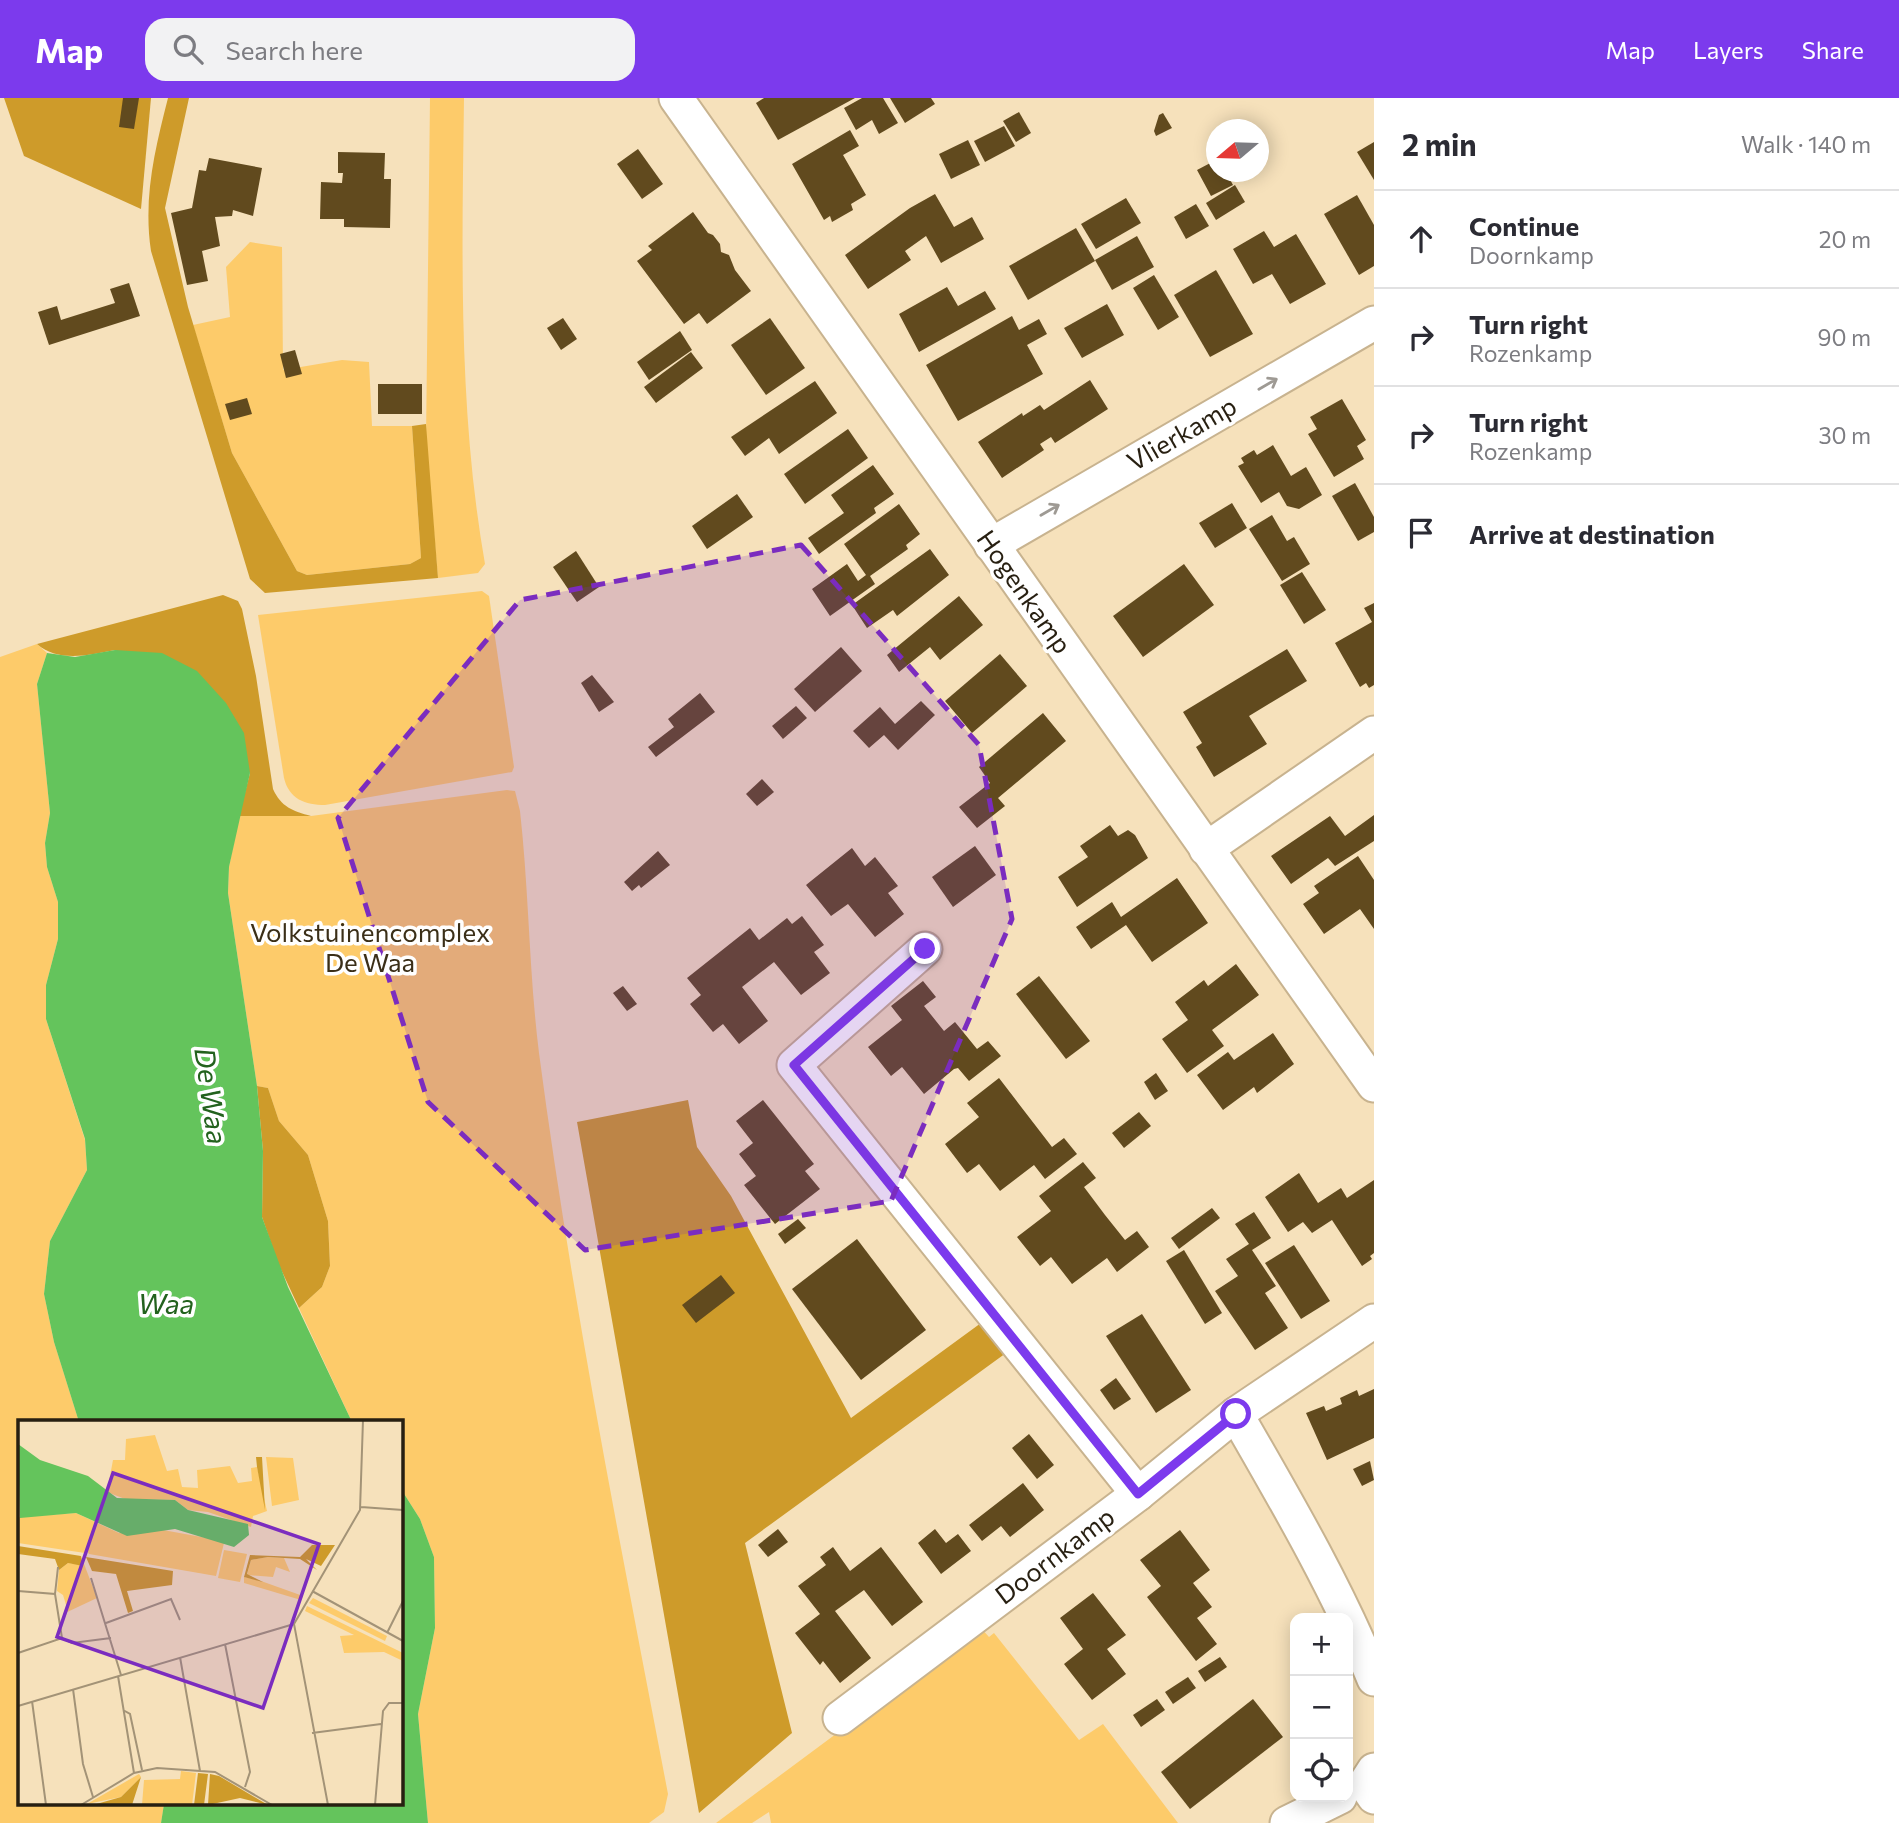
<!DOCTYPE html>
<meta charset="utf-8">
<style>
body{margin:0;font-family:Commissioner,sans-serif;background:#f2f2f3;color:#2b2b33}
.controls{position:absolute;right:21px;bottom:21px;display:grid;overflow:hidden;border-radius:14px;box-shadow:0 4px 18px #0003}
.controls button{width:63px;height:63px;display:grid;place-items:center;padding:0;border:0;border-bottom:2px solid #e1e1e2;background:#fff;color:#2b2b33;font:35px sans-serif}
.compass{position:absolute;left:1206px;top:21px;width:63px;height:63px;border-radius:50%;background:#fff;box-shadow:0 4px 18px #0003;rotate:251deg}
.stop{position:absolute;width:21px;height:21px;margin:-16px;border:5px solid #7c3aed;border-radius:50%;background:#fff}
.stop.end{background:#7c3aed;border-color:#fff;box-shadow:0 2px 7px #0008}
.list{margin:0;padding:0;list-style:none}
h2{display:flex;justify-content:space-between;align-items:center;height:91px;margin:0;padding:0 28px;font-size:30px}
h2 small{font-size:23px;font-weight:400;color:#7c7c81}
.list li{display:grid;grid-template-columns:46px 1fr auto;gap:21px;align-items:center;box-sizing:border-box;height:98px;padding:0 28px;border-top:2px solid #e1e1e2}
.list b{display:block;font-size:26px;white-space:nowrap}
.list p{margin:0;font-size:23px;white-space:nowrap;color:#7c7c81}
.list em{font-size:23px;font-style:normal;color:#7c7c81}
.icon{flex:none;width:38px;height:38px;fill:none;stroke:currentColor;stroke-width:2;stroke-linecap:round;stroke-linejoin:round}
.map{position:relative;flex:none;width:1374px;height:1725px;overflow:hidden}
header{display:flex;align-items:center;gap:42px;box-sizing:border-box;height:98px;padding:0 35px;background:#7c3aed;color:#fff}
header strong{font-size:33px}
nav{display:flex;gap:38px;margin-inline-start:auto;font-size:24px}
.search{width:490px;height:63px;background:#f2f2f3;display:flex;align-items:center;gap:18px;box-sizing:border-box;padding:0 24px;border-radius:21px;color:#7c7c81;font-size:26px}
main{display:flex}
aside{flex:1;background:#fff}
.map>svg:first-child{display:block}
.green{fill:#fdcb6a}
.forest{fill:#ce9b2a}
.water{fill:#64c45c}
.building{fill:#614a1e}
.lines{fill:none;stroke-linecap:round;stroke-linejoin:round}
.minor-casing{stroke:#c8b38f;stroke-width:37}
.minor{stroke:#fff;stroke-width:33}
.oneway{stroke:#9e9a94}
.route{stroke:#7c3aed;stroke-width:9}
.marked{fill:#7b2cbf;fill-opacity:0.2;stroke:#7b2cbf;stroke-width:5;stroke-dasharray:14 9;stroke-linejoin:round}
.labels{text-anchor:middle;stroke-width:7;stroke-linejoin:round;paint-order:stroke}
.street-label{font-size:26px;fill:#271f11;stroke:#fff}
.park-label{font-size:26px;fill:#3b2f18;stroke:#fff}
.water-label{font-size:28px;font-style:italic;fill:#23621e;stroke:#fff}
.inset-road{fill:none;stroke:#a39377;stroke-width:2}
.view{fill:#7b2cbf;fill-opacity:0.15;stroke:#7b2cbf;stroke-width:3.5}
.inset-edge{fill:none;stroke:#271f11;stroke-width:3.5}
</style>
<header>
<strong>Map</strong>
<div class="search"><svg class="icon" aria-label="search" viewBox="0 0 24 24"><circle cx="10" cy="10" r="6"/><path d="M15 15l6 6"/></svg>Search here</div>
<nav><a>Map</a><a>Layers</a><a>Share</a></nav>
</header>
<main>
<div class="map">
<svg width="1374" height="1725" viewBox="0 0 1374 1725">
<rect width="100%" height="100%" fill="#f6e1bb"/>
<g class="green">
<path d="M430 0H464C462 155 458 312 485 466L478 475 438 480 426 342Z"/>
<path d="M250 144 282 149 283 272 342 262 369 264 372 328H412L421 460 410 466 307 477 297 473 232 355 193 227 230 219 226 169Z"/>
<path d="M482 493 489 498 514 669 512 674 325 707C305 707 289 701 284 680L258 517Z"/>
<path d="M37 546 47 555 37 586 50 715 45 745 47 769 58 804V841L46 887V921L85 1042 87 1072 50 1143 44 1196 54 1244 79 1324H19V1706H164L161 1725H0V559Z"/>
<path d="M507 692 515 693 520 713C529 793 529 875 539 955 572 1204 621 1450 668 1696L664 1714 649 1725H428L418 1616 435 1530 434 1459 420 1421 401 1391V1324H352L299 1210 322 1189 330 1168 328 1123 308 1057 279 1023 268 990 257 988 228 795 229 769 239 718H311Z"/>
<path d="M980 1529 989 1539 994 1535 1079 1642 1103 1626 1178 1725H771L769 1714 752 1725H716Z"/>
</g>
<g class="forest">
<path d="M4 0H151L141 111 24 58Z"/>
<path d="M168 0H189L165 110 188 209 232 355 297 473 307 477 410 466 421 460 412 328 426 326 438 480 265 495 250 481 151 153C143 100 155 51 168 0Z"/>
<path d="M223 497 238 503 242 511 256 578 273 691C281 709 293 713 311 718H239L250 675 115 552C89 557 59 565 37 546Z"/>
<path d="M257 988 268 990 279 1023 308 1057 328 1123 330 1168 322 1189 299 1210 278 1165 262 1119 263 1053Z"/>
<path d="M688 1002 697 1049 731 1098 851 1320 981 1225 1006 1255 745 1445 792 1635 699 1715 577 1024Z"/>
</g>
<g class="water">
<path d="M115 552 162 555 197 573 226 605 244 635 250 675 229 769 228 795 257 988 263 1053 262 1119 288 1189 352 1324H79L54 1244 44 1196 50 1143 87 1072 85 1041 46 921V887L58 841V804L47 769 45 745 50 715 37 586 47 555 75 559Z"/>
<path d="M401 1391 420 1421 434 1459 435 1530 418 1616 428 1725H161L164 1706H401Z"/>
</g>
<g class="building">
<path d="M123 0H139L134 31 119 29Z"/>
<path d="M764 0H855L778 42 756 5Z"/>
<path d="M862 0H883L898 25 879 36 872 22 856 32 844 10Z"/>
<path d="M890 0H931L935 6 905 25Z"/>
<path d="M1019 14 1031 35 1016 44 1003 23Z"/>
<path d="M1163 15 1172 30 1156 38 1154 33 1159 17Z"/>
<path d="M1004 28 1015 48 985 64 974 43Z"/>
<path d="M850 32 859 48 843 57 866 97 851 106 853 112 832 124 830 118 824 122 792 66Z"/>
<path d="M968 42 980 67 951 81 939 56Z"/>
<path d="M1374 44V82L1357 54Z"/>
<path d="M638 51 663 86 642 101 617 66Z"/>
<path d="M338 54 385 55 384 81H391L390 130 344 129V121H320L321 84 342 85 343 75H338Z"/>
<path d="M209 60 262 70 253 118 233 112 232 118 215 119 220 148 202 153 208 183 187 187 171 115 192 110 199 72 206 73Z"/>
<path d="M1216 62V74H1226L1233 87 1211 98 1197 72Z"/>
<path d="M1235 87 1245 104 1216 122 1206 105Z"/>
<path d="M935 96 954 129 972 119 984 141 941 165 926 138 905 153 911 162 868 191 845 157 910 110Z"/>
<path d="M1357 97 1374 127V168L1359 177 1324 116Z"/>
<path d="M1126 100 1141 125 1096 151 1081 126Z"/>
<path d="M1196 106 1209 128 1186 141 1174 119Z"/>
<path d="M693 114 708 135 713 137 720 146 721 154 729 157 735 172 751 193 707 226 699 215 684 226 637 163 652 152 648 148Z"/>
<path d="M1076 130 1095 163 1028 202 1009 168Z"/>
<path d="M1264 133 1274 149 1296 136 1326 186 1290 206 1272 176 1253 186 1233 151Z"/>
<path d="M1137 138 1154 169 1112 192 1095 162Z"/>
<path d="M1216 172 1253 236 1210 259 1174 197Z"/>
<path d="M1154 177 1179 219 1158 232 1133 190Z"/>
<path d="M129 185 140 218 49 247 38 214 57 208 61 222 115 205 110 191Z"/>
<path d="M947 189 958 208 985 193 996 211 919 254 899 216Z"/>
<path d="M1107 206 1124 237 1082 260 1064 230Z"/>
<path d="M1012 218 1019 232 1039 221 1047 236 1027 247 1043 276 958 323 926 267Z"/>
<path d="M563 220 577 241 561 252 547 230Z"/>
<path d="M770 220 805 270 766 297 731 247Z"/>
<path d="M680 233 692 252 649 282 637 264Z"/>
<path d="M295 252 302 276 286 280 280 256Z"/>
<path d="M691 254 703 270 656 305 644 289Z"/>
<path d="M1090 282 1108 311 1055 345 1051 339 1040 346 1044 352 1002 380 978 344 1022 315 1023 318 1040 307 1044 312Z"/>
<path d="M815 283 837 315 779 356 769 340 745 358 731 339Z"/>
<rect x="378" y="286" width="44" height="30"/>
<path d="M247 300 252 316 230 322 225 306Z"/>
<path d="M1342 301 1366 342 1357 348 1364 361 1334 379 1308 336 1317 331 1310 319Z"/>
<path d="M848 331 868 360 805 406 784 376Z"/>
<path d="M1273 347 1291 378 1306 369 1322 397 1299 411 1287 408 1279 394 1261 405 1238 368 1244 365 1241 360 1254 352 1257 357Z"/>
<path d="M873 367 894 396 874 410 876 415 819 456 808 440 844 415 831 397Z"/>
<path d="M1355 385 1374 419V434L1358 443 1332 398Z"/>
<path d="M737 396 753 419 707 451 692 428Z"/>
<path d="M1232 405 1247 430 1215 450 1199 425Z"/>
<path d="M899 406 920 436 906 447 908 451 870 478 875 486 830 518 812 491 847 466 858 483 866 477 844 446Z"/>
<path d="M1272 417 1287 443 1294 439 1310 466 1282 483 1249 431Z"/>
<path d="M930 451 949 477 897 518 893 512 867 530 852 507Z"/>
<path d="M576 453 599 489 577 504 553 469Z"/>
<path d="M1184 466 1214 507 1143 559 1113 518Z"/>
<path d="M1302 474 1326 512 1304 526 1280 487Z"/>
<path d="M959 498 983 527 940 562 930 549 899 574 887 557Z"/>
<path d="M1374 505V587L1369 590 1366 585 1360 589 1335 545 1372 524 1364 510Z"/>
<path d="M841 549 862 573 815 614 794 591Z"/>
<path d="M1287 551 1307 583 1249 618 1267 646 1214 679 1196 649 1202 645 1183 614Z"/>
<path d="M1000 556 1027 588 972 635 945 603Z"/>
<path d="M592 577 614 604 599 614 581 585Z"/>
<path d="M700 595 715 614 656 659 648 649 674 629 668 621Z"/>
<path d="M921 603 935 617 898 652 884 637 869 650 853 633 880 609 895 626Z"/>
<path d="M796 608 807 620 783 641 772 628Z"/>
<path d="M1043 615 1066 643 998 700 1005 708 977 730 959 709 990 685 979 669Z"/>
<path d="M762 681 774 694 757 708 746 696Z"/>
<path d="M1374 717V743L1335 768 1328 760 1291 786 1271 758 1330 718 1345 738Z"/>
<path d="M1110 727 1118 738 1128 732 1135 737 1148 760 1077 809 1058 779 1088 759 1080 748Z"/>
<path d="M975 748 996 777 953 809 932 779Z"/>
<path d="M852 750 865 768 875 759 898 788 888 795 904 816 875 839 848 806 831 818 806 787Z"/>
<path d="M658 753 670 767 641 790 639 787 632 793 624 784Z"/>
<path d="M1358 758 1374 782V831L1360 811 1324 836 1303 806 1319 795 1314 788Z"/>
<path d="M1177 780 1208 825 1152 864 1126 827 1091 851 1076 829 1112 804 1121 819Z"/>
<path d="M802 818 824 847 814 854 830 875 801 897 774 864 742 889 768 923 739 946 723 926 713 934 690 906 701 897 687 880 750 830 759 842 787 820 792 826Z"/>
<path d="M1236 866 1259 897 1212 932 1224 948 1187 975 1162 941 1188 922 1175 904 1204 882 1208 888Z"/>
<path d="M1039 878 1090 943 1066 961 1016 896Z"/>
<path d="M923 883 936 899 924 908 944 933 955 924 977 951 988 943 1001 958 969 983 958 970 954 971 924 996 902 969 891 978 868 949 902 922 891 908Z"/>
<path d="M623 888 637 906 627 913 613 895Z"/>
<path d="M1273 935 1294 966 1257 995 1254 989 1223 1012 1197 977 1228 954 1234 962Z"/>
<path d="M1156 975 1168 993 1155 1002 1144 984Z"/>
<path d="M999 980 1052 1049 1064 1040 1077 1056 1045 1081 1034 1067 1000 1093 979 1066 967 1075 945 1046 979 1019 967 1005Z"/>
<path d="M763 1002 814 1066 805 1073 820 1091 775 1126 744 1087 756 1078 739 1056 753 1045 736 1023Z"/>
<path d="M1139 1014 1151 1028 1124 1050 1112 1035Z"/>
<path d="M1083 1064 1096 1080 1084 1089 1105 1117 1125 1142 1137 1133 1149 1149 1117 1174 1107 1160 1072 1186 1051 1159 1040 1168 1017 1139 1051 1113 1039 1098Z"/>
<path d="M1299 1075 1318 1105 1341 1090 1347 1100 1374 1082V1155L1370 1158 1372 1161 1362 1168 1332 1122 1312 1135 1303 1124 1288 1134 1265 1099Z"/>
<path d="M1212 1110 1220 1120 1179 1151 1171 1140Z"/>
<path d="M1254 1114 1271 1140 1252 1152 1276 1188 1265 1195 1288 1230 1255 1252 1215 1193 1238 1178 1226 1161 1249 1146 1235 1126Z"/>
<path d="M798 1121 806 1130 785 1146 778 1136Z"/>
<path d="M857 1141 926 1232 861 1282 792 1191Z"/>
<path d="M1294 1147 1330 1203 1301 1221 1265 1165Z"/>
<path d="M1184 1152 1222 1215 1205 1226 1166 1163Z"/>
<path d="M721 1177 735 1195 696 1225 682 1207Z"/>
<path d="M1142 1216 1191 1292 1156 1315 1106 1238Z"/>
<path d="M1116 1280 1131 1301 1114 1312 1100 1292Z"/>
<path d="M1374 1291V1340L1327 1362 1306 1315 1324 1308 1326 1313 1342 1306 1340 1300 1357 1292 1359 1298Z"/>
<path d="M1029 1336 1054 1367 1037 1381 1012 1350Z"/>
<path d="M1370 1363 1374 1382 1362 1388 1353 1371Z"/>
<path d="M1023 1385 1044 1412 1010 1439 1001 1428 982 1443 969 1427Z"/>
<path d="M778 1431 788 1444 768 1459 758 1447Z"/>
<path d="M935 1431 946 1445 958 1436 971 1453 941 1476 918 1445Z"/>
<path d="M1180 1432 1210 1472 1193 1485 1212 1509 1197 1520 1217 1546 1196 1563 1147 1499 1161 1488 1140 1462Z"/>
<path d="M833 1449 850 1473 881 1449 923 1504 892 1528 864 1492 835 1513 871 1560 840 1585 823 1563 820 1567 795 1535 820 1516 798 1488 826 1467 820 1459Z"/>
<path d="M1093 1495 1126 1537 1107 1551 1126 1576 1092 1602 1064 1566 1083 1551 1060 1520Z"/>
<path d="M1220 1559 1227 1569 1205 1584 1198 1573Z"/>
<path d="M1188 1579 1196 1590 1173 1606 1165 1594Z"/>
<path d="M1157 1601 1165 1612 1141 1629 1133 1617Z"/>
<path d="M1253 1601 1283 1639 1190 1711 1161 1674Z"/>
</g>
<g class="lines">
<defs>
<g id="minor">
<path d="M676 0 1374 987"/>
<path d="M991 447 1374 225"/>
<path d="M1206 751 1374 635"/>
<path d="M925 851 794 967 1138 1396"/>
<path d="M1236 1316C1286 1403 1336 1488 1374 1581"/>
<path d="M840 1620 1138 1396 1236 1316 1374 1223"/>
<path d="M1374 1672 1365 1686 1374 1699"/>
<path d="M1287 1725 1340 1699"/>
</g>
</defs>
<use href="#minor" class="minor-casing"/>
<use href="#minor" class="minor"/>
</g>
<defs><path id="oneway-shaft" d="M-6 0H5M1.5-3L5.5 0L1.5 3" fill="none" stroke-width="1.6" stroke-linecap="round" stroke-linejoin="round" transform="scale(1.75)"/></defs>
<g class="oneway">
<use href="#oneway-shaft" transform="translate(1268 286) rotate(-30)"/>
<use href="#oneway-shaft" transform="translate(1050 412) rotate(-30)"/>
</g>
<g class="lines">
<path class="route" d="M925 851 794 967 1138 1396 1236 1316"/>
</g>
<path class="marked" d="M801 447 979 647 1012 821 891 1103 585 1152 428 1004 338 720 520 502Z"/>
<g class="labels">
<g class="street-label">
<text transform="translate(1182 336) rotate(-30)" y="9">Vlierkamp</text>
<text transform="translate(1024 494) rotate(55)" y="9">Hogenkamp</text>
<text transform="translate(1055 1458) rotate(-37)" y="9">Doornkamp</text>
</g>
<g class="park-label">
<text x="370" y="844">Volkstuinencomplex<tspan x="370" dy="30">De Waa</tspan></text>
</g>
<g class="water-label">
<text transform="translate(211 998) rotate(82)" y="10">De Waa</text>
<text x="166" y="1216">Waa</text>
</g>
</g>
<g transform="translate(18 1322)">
<rect width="385" height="385" fill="#f6e1bb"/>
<path d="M137 15 149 51 160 49 164 67 180 68 179 50 212 46 220 63 234 61 233 48 239 47 249 91 235 96 233 107 190 92 170 90 157 80 107 79 89 72 95 40H107L108 19ZM248 37 275 38 281 80 254 86ZM58 93 101 113 145 110 200 120 206 123 198 156 71 134 68 129 67 133 0 123V97ZM206 130 229 134 222 162 200 158ZM63 136 79 178 45 194 49 188 45 175 39 171 41 150 50 143 65 145ZM250 137 266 138 272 152 258 147 255 157 229 155 233 140ZM226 157 243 161 285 176 283 180 226 163ZM295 178 369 216 367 221 291 183ZM289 186 385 233V241L366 232 326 233 322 216 336 215 287 191ZM163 351 178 353 174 385H124L126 360 162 359ZM121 354 123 357 103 377 69 384Z" fill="#fdcb6a"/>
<path d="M238 37H244L247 90 239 47ZM294 125H317L303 146 288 139 299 150 282 139 250 137 233 140 229 154 245 162 226 157 232 135 282 137ZM0 126 63 136 65 146 50 143 41 150 37 139 0 134ZM68 137 155 151 154 165 109 171 115 191 110 193 98 154 74 151ZM180 353 190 354 186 385H176ZM192 354 201 356 250 385 222 378 190 385ZM123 357 114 385H75L103 377Z" fill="#ce9b2a"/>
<path d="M0 24 22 40 70 56 99 78 157 80 170 90 230 104 231 115 216 127 157 109 109 116 58 93 2 98Z" fill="#64c45c"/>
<path class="inset-road" d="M343 87 385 90M73 158 103 255M0 171 37 174 44 218M294 171 385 221M37 174 40 147M88 203 153 179 162 200M369 213 385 181M207 224 232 352 227 367M0 233 44 218 54 223 93 218M162 237 182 351M100 256 116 353M55 269 65 344 75 377M14 281 28 385M0 286 276 204M105 290 112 294 124 350M294 313 363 304M63 385 116 353 139 348 197 352 254 385M310 385 276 204 342 90 345 0M357 385 365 291 371 283H385"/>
<path class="view" d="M95 53 301 124 245 288 39 217Z"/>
<rect width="385" height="385" class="inset-edge"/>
</g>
</svg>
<div class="controls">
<button>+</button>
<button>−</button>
<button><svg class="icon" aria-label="locate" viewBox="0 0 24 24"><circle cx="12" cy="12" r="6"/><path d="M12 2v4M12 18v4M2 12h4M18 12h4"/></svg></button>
</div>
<svg class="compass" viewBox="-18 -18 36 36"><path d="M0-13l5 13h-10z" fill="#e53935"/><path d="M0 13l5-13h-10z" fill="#7c7c81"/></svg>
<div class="stop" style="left:1236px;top:1316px"></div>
<div class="stop end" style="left:925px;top:851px"></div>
</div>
<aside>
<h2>2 min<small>Walk · 140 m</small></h2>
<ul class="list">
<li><svg class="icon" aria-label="ahead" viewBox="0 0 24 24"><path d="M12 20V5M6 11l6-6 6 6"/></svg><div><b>Continue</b><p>Doornkamp</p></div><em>20 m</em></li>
<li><svg class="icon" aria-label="right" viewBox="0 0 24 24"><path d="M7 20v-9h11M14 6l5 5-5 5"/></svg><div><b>Turn right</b><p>Rozenkamp</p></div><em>90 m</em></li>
<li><svg class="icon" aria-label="right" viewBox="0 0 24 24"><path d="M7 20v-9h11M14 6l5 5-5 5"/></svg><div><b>Turn right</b><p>Rozenkamp</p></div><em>30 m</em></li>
<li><svg class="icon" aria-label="arrive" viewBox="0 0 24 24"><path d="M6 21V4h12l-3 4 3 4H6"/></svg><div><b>Arrive at destination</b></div></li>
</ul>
</aside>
</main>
